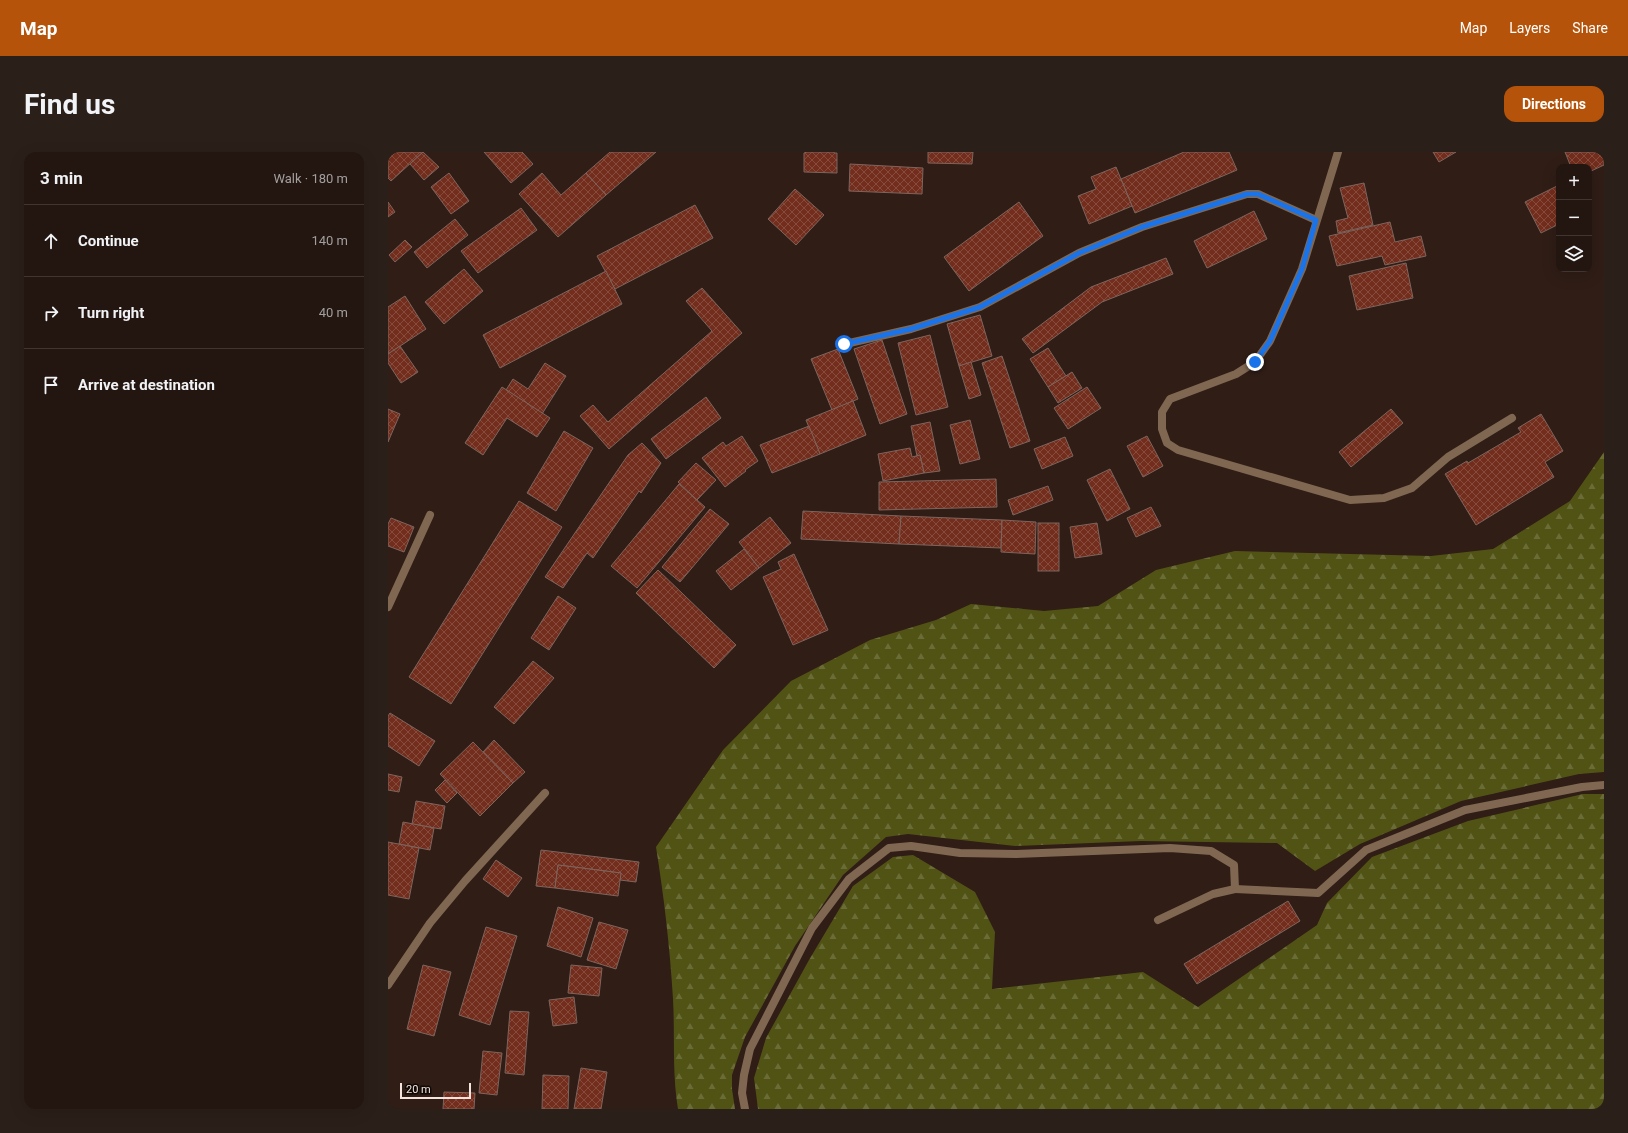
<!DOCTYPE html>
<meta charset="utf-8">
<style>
body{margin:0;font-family:Roboto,sans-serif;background:#2b1f19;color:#f1f3f6}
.controls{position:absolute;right:12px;top:12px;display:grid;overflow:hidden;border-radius:8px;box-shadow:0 4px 16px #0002}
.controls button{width:36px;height:36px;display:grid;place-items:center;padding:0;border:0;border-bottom:1px solid #403530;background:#231610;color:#f1f3f6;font:20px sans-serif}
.scale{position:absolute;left:12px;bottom:10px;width:71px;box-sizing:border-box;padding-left:4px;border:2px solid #f2e5df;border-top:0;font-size:11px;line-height:14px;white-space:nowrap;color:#f2e5df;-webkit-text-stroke:3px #110906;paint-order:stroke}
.stop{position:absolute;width:12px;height:12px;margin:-9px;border:3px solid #1a73e8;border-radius:50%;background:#fff}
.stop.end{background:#1a73e8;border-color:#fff;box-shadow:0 1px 4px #0008}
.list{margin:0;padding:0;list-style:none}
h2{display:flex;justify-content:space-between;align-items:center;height:52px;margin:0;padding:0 16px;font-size:17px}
h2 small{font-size:13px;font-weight:400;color:#a39f9f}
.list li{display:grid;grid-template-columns:26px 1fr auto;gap:12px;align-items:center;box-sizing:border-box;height:72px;padding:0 16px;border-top:1px solid #403530}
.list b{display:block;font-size:15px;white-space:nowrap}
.list em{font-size:13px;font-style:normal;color:#a39f9f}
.icon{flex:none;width:22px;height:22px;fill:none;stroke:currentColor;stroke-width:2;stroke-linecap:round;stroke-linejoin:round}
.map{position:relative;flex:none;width:1216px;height:957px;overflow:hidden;border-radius:12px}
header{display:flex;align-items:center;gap:24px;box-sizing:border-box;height:56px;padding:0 20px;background:#b45309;color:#fff}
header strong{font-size:19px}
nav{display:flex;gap:22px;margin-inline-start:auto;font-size:14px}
.intro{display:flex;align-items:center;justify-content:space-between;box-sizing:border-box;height:96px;padding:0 24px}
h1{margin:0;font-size:28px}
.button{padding:10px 18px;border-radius:12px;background:#b45309;color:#fff;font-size:14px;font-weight:700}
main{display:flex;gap:24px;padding:0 24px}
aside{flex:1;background:#231610;border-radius:12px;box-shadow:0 4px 16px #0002}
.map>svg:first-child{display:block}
.forest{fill:url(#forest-firs)}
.building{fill:url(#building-cross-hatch);stroke:#7d655e}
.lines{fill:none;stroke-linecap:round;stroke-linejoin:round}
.service{stroke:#806751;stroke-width:8}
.minor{stroke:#806751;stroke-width:8}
.route{stroke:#1a73e8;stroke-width:5}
</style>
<header>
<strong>Map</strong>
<nav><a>Map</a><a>Layers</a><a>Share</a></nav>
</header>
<div class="intro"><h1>Find us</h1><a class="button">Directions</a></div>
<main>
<aside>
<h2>3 min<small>Walk · 180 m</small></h2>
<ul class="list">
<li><svg class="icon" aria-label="ahead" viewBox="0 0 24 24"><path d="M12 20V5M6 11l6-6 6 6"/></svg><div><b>Continue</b></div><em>140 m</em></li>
<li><svg class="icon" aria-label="right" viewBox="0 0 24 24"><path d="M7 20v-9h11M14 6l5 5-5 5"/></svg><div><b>Turn right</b></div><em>40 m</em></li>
<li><svg class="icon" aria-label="arrive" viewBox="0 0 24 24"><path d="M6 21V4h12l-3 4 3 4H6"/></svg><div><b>Arrive at destination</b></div></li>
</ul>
</aside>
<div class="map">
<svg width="1216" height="957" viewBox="0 0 1216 957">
<defs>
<pattern id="forest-firs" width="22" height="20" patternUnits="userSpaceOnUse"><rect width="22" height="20" fill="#515315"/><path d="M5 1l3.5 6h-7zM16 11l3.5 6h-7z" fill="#6a6c37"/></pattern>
<pattern id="building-cross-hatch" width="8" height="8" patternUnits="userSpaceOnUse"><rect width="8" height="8" fill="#722d1c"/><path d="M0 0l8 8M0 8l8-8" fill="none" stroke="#874b3d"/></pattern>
</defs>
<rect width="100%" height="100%" fill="#2f1d16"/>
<g class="forest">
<path d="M1216 300V620L1191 622 1073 649 972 692 927 719 889 691 753 689 627 694 520 682 498 685 455 723 407 794 357 885 344 923V937L347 957H290C284 921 287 884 285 847 282 796 276 745 268 695L335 598 403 529 482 488 548 468 583 452 656 459 710 454 768 418 847 399 1043 404 1105 397 1182 349Z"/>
<path d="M1195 642H1216V957H370L366 926 378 886 421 808 465 734 505 705 525 703 587 740 607 780 604 837 755 820 810 855 929 773 939 751 984 705 1080 669Z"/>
</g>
<g class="building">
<path d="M0 0H35L3 29 0 26Z"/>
<path d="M35 0 51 15 36 28 22 12Z"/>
<path d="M96 0H134L145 12 123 31Z"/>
<path d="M222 0H268L218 43 198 21Z"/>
<path d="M419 0H446V1H449V21L416 20V1Z"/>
<path d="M540 0H585L584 12 540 11Z"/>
<path d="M796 0H841L849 18 747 61 733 27Z"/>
<path d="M1045 0H1068L1051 10Z"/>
<path d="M1177 0H1216V13L1201 20V15H1183Z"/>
<path d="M462 12 535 16 534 42 461 39Z"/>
<path d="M728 15 744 54 701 72 690 44 708 37 703 25Z"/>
<path d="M61 21 81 49 63 62 43 35Z"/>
<path d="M154 21 173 43 198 21 218 43 170 85 131 42Z"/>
<path d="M976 31 985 73 950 81 948 69 960 66 952 36Z"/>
<path d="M1171 33V72L1153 81 1137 50Z"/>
<path d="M407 37 436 63 408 93 380 67Z"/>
<path d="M0 50 7 60 0 65Z"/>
<path d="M631 50 655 84 581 139 556 105Z"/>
<path d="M307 53 325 86 227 137 209 104Z"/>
<path d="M133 56 149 78 90 121 73 99Z"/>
<path d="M866 59 879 87 819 116 806 89Z"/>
<path d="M67 67 80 83 39 116 26 100Z"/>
<path d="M1002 70 1007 90 1033 84 1038 104 997 113 994 104 949 114 941 84Z"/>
<path d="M17 88 24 95 7 110 1 103Z"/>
<path d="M778 106 785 122 714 150 645 201 634 187 703 135Z"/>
<path d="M1018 111 1025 146 969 158 961 124Z"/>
<path d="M76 117 95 139 56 172 37 150Z"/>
<path d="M218 119 234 152 112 216 95 183Z"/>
<path d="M314 136 354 181 221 297 192 264 205 253 220 270 324 179 298 149Z"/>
<path d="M17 144 38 177 0 202V155Z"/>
<path d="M592 163 604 204 571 214 559 172Z"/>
<path d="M542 183 560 255 528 263 510 191Z"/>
<path d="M494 188 519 262 492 272 466 197Z"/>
<path d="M12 194 30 220 13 231 0 211V202Z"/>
<path d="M660 196 678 224 660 235 642 207Z"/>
<path d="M450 197 470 247 444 258 423 207Z"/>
<path d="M614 204 642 289 622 296 594 211Z"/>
<path d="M583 210 593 243 581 247 571 214Z"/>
<path d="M157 211 178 224 154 262 118 238 125 227 140 237Z"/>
<path d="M684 220 694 236 670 251 660 235Z"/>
<path d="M114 235 162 266 149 285 119 266 95 303 77 291Z"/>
<path d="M699 235 713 256 680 277 666 256Z"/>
<path d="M318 245 333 266 278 307 263 287Z"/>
<path d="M465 249 478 283 432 302 418 268Z"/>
<path d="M0 257 12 262 0 290Z"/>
<path d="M1003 257 1015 271 963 315 951 300Z"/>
<path d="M1153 262 1175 299 1157 310 1166 325 1088 373 1057 322 1079 309 1080 311 1133 280 1130 276Z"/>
<path d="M582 268 592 307 572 312 562 273Z"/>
<path d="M542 270 552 319 536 321 532 303 529 304 523 274Z"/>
<path d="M421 274 432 302 384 321 372 293Z"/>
<path d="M176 279 205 296 168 359 139 341Z"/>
<path d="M354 284 370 309 357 318 358 319 337 335 314 306 335 290 338 294Z"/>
<path d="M759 284 775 314 755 325 739 294Z"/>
<path d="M677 285 685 304 654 317 646 297Z"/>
<path d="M254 291 273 311 253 341 251 339 205 406 199 401 175 436 157 425 240 303Z"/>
<path d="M522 296 524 305 532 303 536 321 495 329 490 302Z"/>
<path d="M308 311 328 328 309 348 290 330Z"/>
<path d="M722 317 742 357 719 369 699 328Z"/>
<path d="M608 327 609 355 491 358V330Z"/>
<path d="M291 332 317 355 249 436 223 414Z"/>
<path d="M660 334 665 348 625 363 620 348Z"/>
<path d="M131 349 174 375 63 552 21 525Z"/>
<path d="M763 355 773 374 748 385 739 366Z"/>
<path d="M322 357 341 372 292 430 274 415Z"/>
<path d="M415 359 513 364 511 392 413 387Z"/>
<path d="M513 364 614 368 613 396 511 392Z"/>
<path d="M382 365 403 391 371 416 351 390Z"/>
<path d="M3 366 26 375 16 400 0 394V372Z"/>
<path d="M614 368 648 370 647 402 613 400Z"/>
<rect x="650" y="371" width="21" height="48"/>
<path d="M709 371 714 402 687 406 682 375Z"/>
<path d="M356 397 371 416 343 438 328 419Z"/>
<path d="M406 402 440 478 405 493 375 425 393 417 390 410Z"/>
<path d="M270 418 348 493 326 516 248 441Z"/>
<path d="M170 444 188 456 161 498 143 486Z"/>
<path d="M145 509 166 526 126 572 106 555Z"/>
<path d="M2 561 47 589 31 614 0 594V564Z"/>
<path d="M106 588 137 620 125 631 95 600Z"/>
<path d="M85 590 125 631 92 664 52 622Z"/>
<path d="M0 622 14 625 11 640 0 638Z"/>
<path d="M57 628 69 641 59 651 47 638Z"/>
<path d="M28 649 57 654 53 677 24 672Z"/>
<path d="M15 670 46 676 42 698 11 692Z"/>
<path d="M0 690 31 696 21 747 0 743Z"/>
<path d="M153 698 251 710 248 730 232 728 233 721 170 713 167 736 148 734Z"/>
<path d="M108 708 134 726 120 745 95 727Z"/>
<path d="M170 713 233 721 230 744 167 736Z"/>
<path d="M900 749 912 769 809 832 796 812Z"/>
<path d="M170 755 205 766 193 805 159 794Z"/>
<path d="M211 770 240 778 228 817 199 808Z"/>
<path d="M98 775 129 784 102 873 71 863Z"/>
<path d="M35 813 63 820 46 884 19 877Z"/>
<path d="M183 813 214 816 211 844 180 841Z"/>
<path d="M186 845 189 871 165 874 161 848Z"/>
<path d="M122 859 141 860 136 923 117 921Z"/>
<path d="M95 899 114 901 109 943 91 941Z"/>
<path d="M193 916 219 920 213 957H186Z"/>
<path d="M155 923 181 924 180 957H154Z"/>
<path d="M56 940 87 941 86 957H55Z"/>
</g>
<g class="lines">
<g class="service">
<path d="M847 737 930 741 978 698 1077 658 1194 635 1216 633"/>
<path d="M357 957 354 941 356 923 362 897 424 776 461 727 501 696 523 694 572 701 628 702 782 696 823 699 846 713 847 737 825 742 770 768"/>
</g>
<g class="minor">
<path d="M950 0 914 117 882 189 867 210 848 222 782 247 774 260V277L779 291 790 298 962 348 996 346 1024 336 1060 305 1124 266"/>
<path d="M457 192 523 177 592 155 691 101 754 75 859 42H870L928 68"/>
<path d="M0 455 42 363"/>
<path d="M0 833 42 771 77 729 157 641"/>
</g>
</g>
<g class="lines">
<path class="route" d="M456 192 523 177 592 155 691 101 754 75 859 42H870L928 68 914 117 882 189 867 210"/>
</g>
</svg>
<div class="controls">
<button>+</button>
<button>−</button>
<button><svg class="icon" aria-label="layers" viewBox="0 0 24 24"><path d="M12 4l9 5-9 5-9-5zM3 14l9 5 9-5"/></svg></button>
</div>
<div class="scale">20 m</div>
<div class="stop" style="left:456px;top:192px"></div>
<div class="stop end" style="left:867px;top:210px"></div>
</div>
</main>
